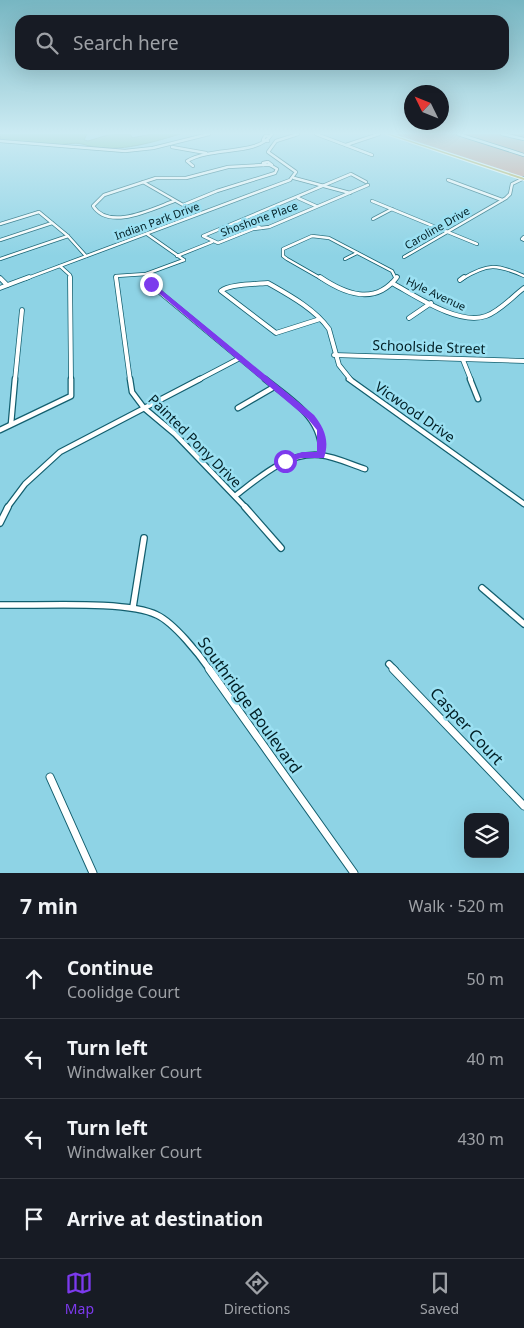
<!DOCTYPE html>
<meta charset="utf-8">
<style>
body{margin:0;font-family:"Noto Sans",sans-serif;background:#242831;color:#f1f3f6}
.controls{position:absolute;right:15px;bottom:15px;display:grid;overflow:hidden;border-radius:10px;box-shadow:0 5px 20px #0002}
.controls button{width:45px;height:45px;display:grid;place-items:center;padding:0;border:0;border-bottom:1px solid #363941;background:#171b24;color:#f1f3f6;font:25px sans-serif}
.compass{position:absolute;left:404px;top:85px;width:45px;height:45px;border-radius:50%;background:#171b24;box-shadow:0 5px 20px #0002;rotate:313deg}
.stop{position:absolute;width:15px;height:15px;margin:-11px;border:4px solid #7c3aed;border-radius:50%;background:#fff}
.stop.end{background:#7c3aed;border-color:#fff;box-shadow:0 1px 5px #0008}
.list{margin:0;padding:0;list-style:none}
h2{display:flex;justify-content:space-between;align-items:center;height:65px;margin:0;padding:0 20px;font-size:21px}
h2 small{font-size:16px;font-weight:400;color:#9ea1a6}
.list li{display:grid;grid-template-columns:32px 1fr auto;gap:15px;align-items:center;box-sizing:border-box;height:80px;padding:0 20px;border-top:1px solid #363941}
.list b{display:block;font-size:19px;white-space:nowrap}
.list p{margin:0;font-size:16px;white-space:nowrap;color:#9ea1a6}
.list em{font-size:16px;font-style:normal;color:#9ea1a6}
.icon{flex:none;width:28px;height:28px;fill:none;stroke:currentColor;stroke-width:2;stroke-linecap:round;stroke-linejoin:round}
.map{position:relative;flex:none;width:524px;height:873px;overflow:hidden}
.search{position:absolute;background:#171b24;box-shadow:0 5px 20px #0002;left:15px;right:15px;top:15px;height:55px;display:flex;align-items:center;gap:12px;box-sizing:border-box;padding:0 18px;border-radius:15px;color:#9ea1a6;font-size:19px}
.sheet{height:385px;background:#171b24}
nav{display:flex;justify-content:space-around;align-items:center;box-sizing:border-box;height:70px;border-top:1px solid #363941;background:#171b24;font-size:14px;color:#9ea1a6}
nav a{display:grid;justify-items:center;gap:2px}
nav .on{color:#7c3aed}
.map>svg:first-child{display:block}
.green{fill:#d59787}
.water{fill:#6db88a;stroke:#4d8a6c}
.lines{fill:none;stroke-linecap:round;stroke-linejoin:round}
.minor-far4-casing{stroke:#135f6f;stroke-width:4}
.minor-far3-casing{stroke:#135f6f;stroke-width:5.5}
.minor-far2-casing{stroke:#135f6f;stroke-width:7}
.minor-far1-casing{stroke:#135f6f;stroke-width:8}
.minor-casing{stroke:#135f6f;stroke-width:9}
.trunk-casing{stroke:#fff;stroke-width:2}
.minor-far4{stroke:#fff;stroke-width:2.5}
.minor-far3{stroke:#fff;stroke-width:4}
.minor-far2{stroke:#fff;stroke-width:4.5}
.minor-far1{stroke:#fff;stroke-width:5.5}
.minor{stroke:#fff;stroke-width:7}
.trunk{fill:#c4ae47;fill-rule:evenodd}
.route{fill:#7c3aed}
.labels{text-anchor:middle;stroke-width:5;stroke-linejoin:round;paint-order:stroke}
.far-street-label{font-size:11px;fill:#021f25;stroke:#9be0f2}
.street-label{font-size:14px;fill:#021f25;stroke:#9be0f2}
.near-street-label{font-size:16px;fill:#021f25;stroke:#9be0f2}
</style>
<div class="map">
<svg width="524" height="873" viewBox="0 0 524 873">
<rect width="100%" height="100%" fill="#8ed3e5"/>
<path class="green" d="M394 134H524V177Z"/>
<path class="water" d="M0 134H87L84 140 88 141 108 135 130 134 132 138 152 134H180C147 144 114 154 82 144 75 142 62 145 54 145 36 144 18 142 0 140Z"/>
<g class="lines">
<defs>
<g id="minor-far4">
<path d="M316 134 372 155"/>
<path d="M458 134 524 155"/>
<path d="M502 134 524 139"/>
<path d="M0 141 125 151 153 148 209 134"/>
<path d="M268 141 263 140 265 136H270"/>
<path d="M346 145 379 134"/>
<path d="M172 147 206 153"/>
<path d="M268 162 272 165H263V163Z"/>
<path d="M193 166 187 161C212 146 258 156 272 134"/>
<path d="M294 178 350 193"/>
<path d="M448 180 502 200"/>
<path d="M143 182 183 205 217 191 275 173 277 169 270 165"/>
<path d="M366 182 351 174 203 236 218 243 253 229 269 227 368 185"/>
<path d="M298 198 316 206"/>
<path d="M174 201C152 209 109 231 93 206L104 195 156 178H186L228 167 264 165"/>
<path d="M372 201 477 244"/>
<path d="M245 219 261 228"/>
<path d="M373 219 392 209"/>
<path d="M0 224 39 212 68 236 86 256"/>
<path d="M147 234 184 260"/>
<path d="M524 237 522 239 524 240"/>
<path d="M0 240 52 223"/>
<path d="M177 256 212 242"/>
<path d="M404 257 506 198 510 194 512 184 524 178"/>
<path d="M0 259 68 236"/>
<path d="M345 259 357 253"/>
<path d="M60 266 70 275V279"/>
<path d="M146 274 148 279"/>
<path d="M25 279 290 180 296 172 268 152 276 141 298 134"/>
<path d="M116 279V276L146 274 184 260"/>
<path d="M322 279 287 259 283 256V249L312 236 329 238 392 271 396 279"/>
<path d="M462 279C488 263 497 264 524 276"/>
</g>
<g id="minor-far3">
<path d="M70 277 71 380"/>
<path d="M116 277 130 380"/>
<path d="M148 277 151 284 162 294 266 380"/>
<path d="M320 277C345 294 375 306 397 277"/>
<path d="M0 278 7 285"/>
<path d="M460 280 464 277"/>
<path d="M392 283C416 296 459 326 486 316 500 311 512 297 524 288"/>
<path d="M0 288 29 277"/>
<path d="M409 318 431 303"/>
<path d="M320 319 276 333 221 291C228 284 257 284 268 283 289 295 315 309 329 329L339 365 351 380"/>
<path d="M334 355 524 361"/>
<path d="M463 360 471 380"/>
<path d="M15 380 22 310"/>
<path d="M198 380 240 358"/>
</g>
<g id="minor-far2">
<path d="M130 379 132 392 144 408 175 434 246 508"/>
<path d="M265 379C291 400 324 418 321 455"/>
<path d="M349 379 524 504"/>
<path d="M470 379 478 399"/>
<path d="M238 408 274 387"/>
<path d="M11 424 15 379"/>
<path d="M0 430 71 396V379"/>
<path d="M235 496C260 477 287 452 320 455 336 457 350 464 365 469"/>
<path d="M7 508 25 484 60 452 200 379"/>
</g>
<g id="minor-far1">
<path d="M245 507 281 548"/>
<path d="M0 523 8 507"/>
<path d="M482 588 524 624"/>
<path d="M0 605C37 606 128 600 157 615 174 623 199 654 210 670"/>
<path d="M133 607 144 538"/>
<path d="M389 664 395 670"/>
</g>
<g id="minor">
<path d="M209 669 354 873"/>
<path d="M393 669 524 806"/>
<path d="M50 777 93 873"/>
</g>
<path id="trunk" d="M386 134H390L524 178V180Z"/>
</defs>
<use href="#minor-far4" class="minor-far4-casing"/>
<use href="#minor-far3" class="minor-far3-casing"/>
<use href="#minor-far2" class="minor-far2-casing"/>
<use href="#minor-far1" class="minor-far1-casing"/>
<use href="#minor" class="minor-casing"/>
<use href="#trunk" class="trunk-casing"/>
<use href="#minor-far4" class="minor-far4"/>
<use href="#minor-far3" class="minor-far3"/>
<use href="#minor-far2" class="minor-far2"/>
<use href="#minor-far1" class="minor-far1"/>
<use href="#minor" class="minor"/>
<use href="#trunk" class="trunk"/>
</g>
<linearGradient id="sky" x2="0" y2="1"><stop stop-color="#77b6c2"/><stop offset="0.52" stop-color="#ccebf3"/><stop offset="1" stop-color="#ccebf3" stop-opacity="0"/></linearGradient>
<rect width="524" height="256" fill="url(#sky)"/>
<path class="route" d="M149 283H153L314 415C324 428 330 440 324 458H302L282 463V459L302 452H317V430L308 419 149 285Z"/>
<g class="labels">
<g class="far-street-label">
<text transform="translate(259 219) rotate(-20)" y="4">Shoshone Place</text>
<text transform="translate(157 221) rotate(-20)" y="4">Indian Park Drive</text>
<text transform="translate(437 228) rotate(-30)" y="4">Caroline Drive</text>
<text transform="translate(436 294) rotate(25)" y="4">Hyle Avenue</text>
</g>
<g class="street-label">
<text transform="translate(429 347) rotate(2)" y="5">Schoolside Street</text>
<text transform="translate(415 412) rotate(35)" y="5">Vicwood Drive</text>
<text transform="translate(195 441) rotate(45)" y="5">Painted Pony Drive</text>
</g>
<g class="near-street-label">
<text transform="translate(250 705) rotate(54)" y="6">Southridge Boulevard</text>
<text transform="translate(467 726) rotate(47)" y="6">Casper Court</text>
</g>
</g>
</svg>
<div class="controls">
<button><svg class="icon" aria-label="layers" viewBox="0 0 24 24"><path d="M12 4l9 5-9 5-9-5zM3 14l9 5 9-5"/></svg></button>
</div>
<svg class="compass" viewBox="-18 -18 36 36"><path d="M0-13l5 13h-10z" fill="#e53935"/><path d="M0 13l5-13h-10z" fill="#9ea1a6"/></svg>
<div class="stop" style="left:285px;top:461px"></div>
<div class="stop end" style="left:151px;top:284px"></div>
<div class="search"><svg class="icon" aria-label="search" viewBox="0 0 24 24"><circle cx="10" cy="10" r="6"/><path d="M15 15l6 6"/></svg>Search here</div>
</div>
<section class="sheet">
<h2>7 min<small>Walk · 520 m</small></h2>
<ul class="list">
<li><svg class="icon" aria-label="ahead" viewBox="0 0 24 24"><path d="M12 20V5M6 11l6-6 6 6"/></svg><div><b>Continue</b><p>Coolidge Court</p></div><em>50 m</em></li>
<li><svg class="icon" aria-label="left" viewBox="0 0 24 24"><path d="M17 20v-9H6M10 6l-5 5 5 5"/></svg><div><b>Turn left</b><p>Windwalker Court</p></div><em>40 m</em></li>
<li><svg class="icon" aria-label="left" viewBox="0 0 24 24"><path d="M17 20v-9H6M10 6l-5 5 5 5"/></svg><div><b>Turn left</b><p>Windwalker Court</p></div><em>430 m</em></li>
<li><svg class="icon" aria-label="arrive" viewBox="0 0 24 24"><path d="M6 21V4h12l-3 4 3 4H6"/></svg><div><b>Arrive at destination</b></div></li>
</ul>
</section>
<nav>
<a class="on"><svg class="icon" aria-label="map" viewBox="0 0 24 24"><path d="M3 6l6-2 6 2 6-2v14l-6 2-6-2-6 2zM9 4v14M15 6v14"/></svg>Map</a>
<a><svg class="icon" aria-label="directions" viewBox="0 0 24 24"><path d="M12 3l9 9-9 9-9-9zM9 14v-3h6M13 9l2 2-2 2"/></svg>Directions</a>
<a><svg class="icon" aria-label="saved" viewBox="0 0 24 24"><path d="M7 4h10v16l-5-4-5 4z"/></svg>Saved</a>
</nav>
